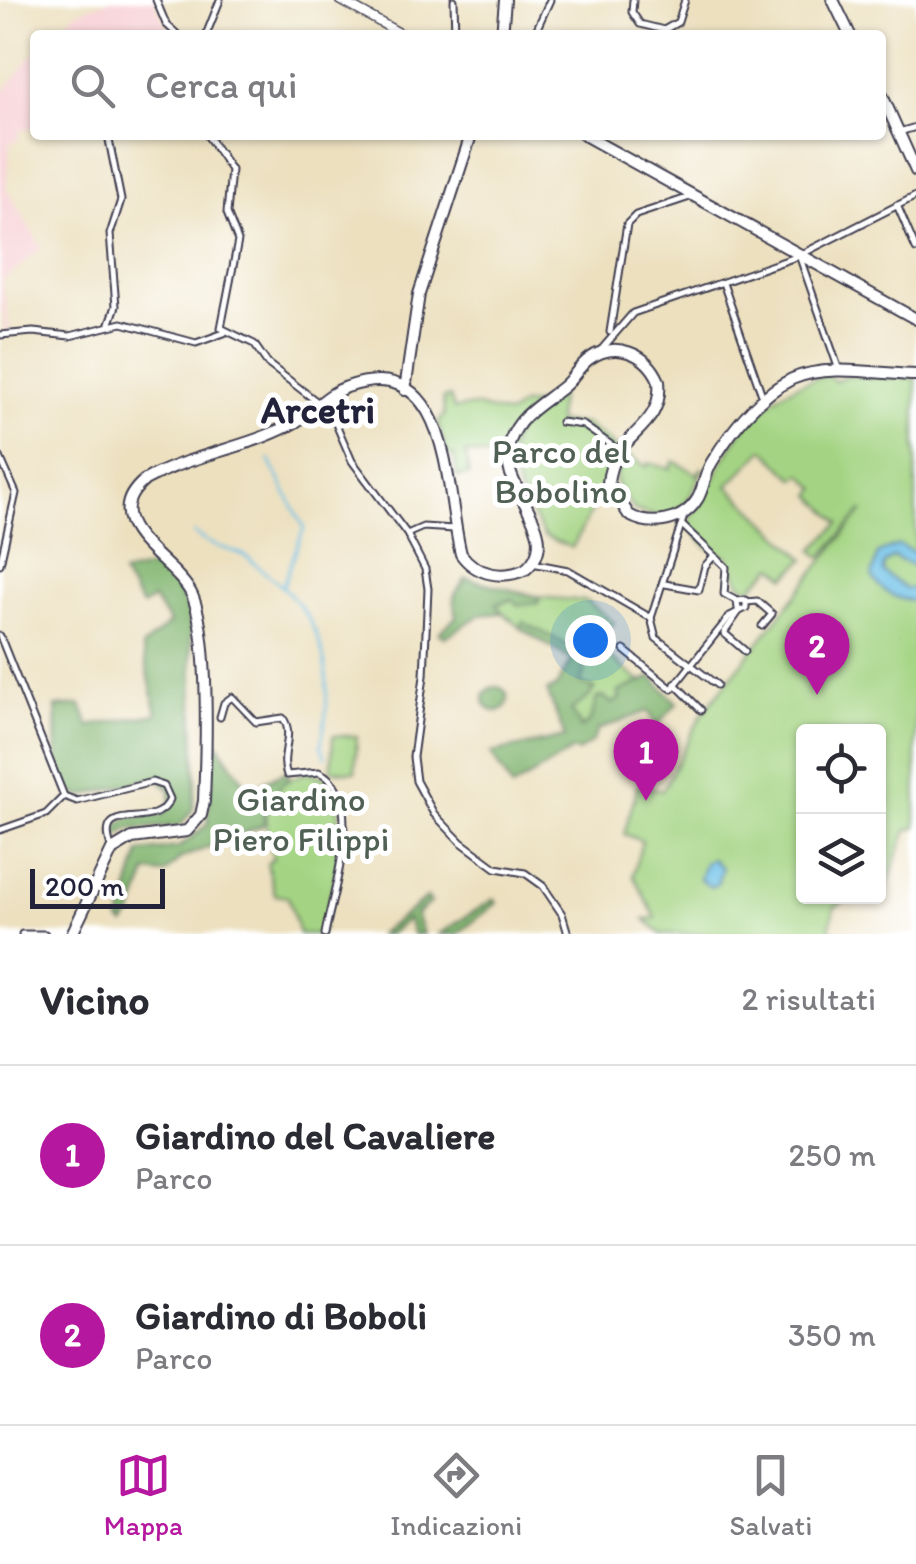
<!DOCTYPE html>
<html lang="it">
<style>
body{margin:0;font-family:Itim,sans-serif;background:#f7f7f7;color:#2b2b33}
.controls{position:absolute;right:30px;bottom:30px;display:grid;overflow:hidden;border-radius:10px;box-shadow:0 2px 8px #0004}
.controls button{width:90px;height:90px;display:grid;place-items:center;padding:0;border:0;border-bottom:2px solid #e1e1e2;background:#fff;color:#2b2b33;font:50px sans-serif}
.scale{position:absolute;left:30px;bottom:25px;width:135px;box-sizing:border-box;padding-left:10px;border:5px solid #22223b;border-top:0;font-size:28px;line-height:35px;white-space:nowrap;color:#22223b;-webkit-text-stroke:8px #fff;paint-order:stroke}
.you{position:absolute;left:590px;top:640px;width:35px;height:35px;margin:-25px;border:8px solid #fff;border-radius:50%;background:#1a73e8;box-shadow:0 0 0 15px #1a73e833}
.badge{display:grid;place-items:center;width:65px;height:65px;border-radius:50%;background:#b5179e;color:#fff;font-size:32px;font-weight:700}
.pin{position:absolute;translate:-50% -82px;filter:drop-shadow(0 2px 5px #0008)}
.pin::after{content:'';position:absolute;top:52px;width:35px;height:30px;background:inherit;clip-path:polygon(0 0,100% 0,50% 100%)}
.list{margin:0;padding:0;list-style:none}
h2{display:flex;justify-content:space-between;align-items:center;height:130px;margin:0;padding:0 40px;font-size:42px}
h2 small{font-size:32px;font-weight:400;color:#7c7c81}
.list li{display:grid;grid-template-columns:65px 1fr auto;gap:30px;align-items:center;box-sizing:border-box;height:180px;padding:0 40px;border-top:2px solid #e1e1e2}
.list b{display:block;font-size:38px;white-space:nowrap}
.list p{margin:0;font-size:32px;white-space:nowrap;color:#7c7c81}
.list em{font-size:32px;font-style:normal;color:#7c7c81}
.icon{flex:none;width:55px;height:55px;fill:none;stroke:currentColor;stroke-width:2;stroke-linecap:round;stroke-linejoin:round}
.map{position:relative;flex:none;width:916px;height:934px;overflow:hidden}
.search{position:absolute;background:#fff;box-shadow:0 2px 8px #0004;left:30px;right:30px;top:30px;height:110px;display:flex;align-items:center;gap:25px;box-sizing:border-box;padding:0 35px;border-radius:10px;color:#7c7c81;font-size:38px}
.sheet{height:490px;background:#fff}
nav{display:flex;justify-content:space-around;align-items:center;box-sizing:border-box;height:140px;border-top:2px solid #e1e1e2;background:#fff;font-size:28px;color:#7c7c81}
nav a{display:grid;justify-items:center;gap:5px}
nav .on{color:#b5179e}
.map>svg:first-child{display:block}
.built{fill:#f7cfd4}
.green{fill:#a4d483;stroke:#637b5f;stroke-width:2.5}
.forest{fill:#83b671;stroke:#526c56;stroke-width:2.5}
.water{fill:#6ac0e7;stroke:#467191;stroke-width:2.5}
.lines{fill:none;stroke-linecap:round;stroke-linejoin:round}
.stream{stroke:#6ac0e7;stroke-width:2.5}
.minor-casing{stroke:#403e4f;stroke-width:9}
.tertiary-casing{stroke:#403e4f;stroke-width:11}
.primary-casing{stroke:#403e4f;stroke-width:14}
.minor{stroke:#fff;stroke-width:5}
.tertiary{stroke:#fff;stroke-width:8}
.primary{stroke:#fff;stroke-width:10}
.labels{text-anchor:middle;stroke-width:10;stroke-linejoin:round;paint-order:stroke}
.park-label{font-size:35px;fill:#506054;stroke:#fff}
.neighbourhood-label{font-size:38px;font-weight:bold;fill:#22223b;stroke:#fff}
</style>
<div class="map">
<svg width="916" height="934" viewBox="0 0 916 934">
<rect width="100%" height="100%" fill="#fff"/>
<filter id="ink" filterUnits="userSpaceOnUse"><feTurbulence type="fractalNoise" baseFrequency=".01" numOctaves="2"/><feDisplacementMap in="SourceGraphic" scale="20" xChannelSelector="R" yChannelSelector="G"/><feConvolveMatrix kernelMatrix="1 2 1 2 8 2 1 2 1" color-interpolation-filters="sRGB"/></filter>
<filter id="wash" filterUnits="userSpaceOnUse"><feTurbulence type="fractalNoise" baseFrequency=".0048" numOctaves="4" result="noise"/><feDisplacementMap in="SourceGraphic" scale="40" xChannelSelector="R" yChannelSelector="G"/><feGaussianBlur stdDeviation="2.25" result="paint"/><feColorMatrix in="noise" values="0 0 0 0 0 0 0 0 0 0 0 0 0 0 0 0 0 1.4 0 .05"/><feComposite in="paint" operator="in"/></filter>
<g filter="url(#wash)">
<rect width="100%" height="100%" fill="#ece0bf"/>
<g class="built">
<path d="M110 0H154L164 23 176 35H52L77 12Z"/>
<path d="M35 52V127L19 131 18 140 10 143 6 188 42 248 2 281 10 333H6L0 300V96Z"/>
</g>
<g class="green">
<path d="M828 376 835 381 846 376 916 378V828L907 830 884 894 878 892V732H804V896L853 897 835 907 829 929 832 934H661L645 919 656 918 633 875 642 841 624 834 638 785 662 791 702 714 863 510 821 558 813 550 840 523 812 495 817 489 802 474 795 479 764 449 728 486 805 559 786 577 774 566 749 589 740 583 728 557 707 547 687 524C691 514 699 509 704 498 732 442 760 387 828 376Z"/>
<path d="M560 392 557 422 585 424 616 447 606 483 572 548 544 536 518 490 509 449 518 428Z"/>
<path d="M450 397 454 409 474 406 509 415 522 405 535 404 511 433V479L499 473 495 457 466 453 469 475 457 477 454 455H447L438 423 444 415 443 398Z"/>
<path d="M622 451 647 467 649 463 670 469 674 461 697 474 703 467C690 504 676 528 633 509L615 481Z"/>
<path d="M539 597 587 601 614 623 594 645 641 682 619 692 621 698 581 728 571 709 589 697 593 688 580 684 569 647 523 623 520 628 495 605 513 599 519 605 538 603Z"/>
<path d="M333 736H357L355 772 331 770Z"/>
<path d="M309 772 326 778C356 824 332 886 321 934H299L288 897 275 895 267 864 273 858C263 812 257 788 309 772Z"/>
</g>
<g class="forest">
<path d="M151 567 164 569 177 584 190 616 196 780 193 809 180 826 129 829 115 837 112 831 127 818 163 815 171 803 170 790 158 778 81 796 71 792 57 763 56 707 81 705 89 726 157 714 142 647 170 623 153 599 142 606 122 574Z"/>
<path d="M466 578 539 597 538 603 518 605 513 599 496 604 502 613 480 615 445 637 439 633 456 617 454 596Z"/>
<path d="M523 622 569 646 581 638 587 646 581 659 585 671 580 683 594 689 589 697 571 710 581 728 590 721 597 698 603 696 613 704 620 698 618 692 652 677 677 703 657 726 648 711 598 730 592 742 578 752 573 750 512 788 491 753 565 737 547 691 556 687 572 660 520 628Z"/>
<circle cx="496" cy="699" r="12"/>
<path d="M213 737 249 789 287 771 289 777 264 804V825L181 858 164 874 147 872 133 913 124 925 120 921 140 852 179 847 208 824Z"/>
<path d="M427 898 431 902 416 914 423 934H413L408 919 389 934H379Z"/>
<path d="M494 899 497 903 457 934H439Z"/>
</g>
<g class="water">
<path d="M898 545 916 553V567L893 557 884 564 883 572 906 589 916 588V600C898 602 880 591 872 576L878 553Z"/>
<path d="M712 859 722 868 717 884 710 887 700 879 705 862Z"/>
</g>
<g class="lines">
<g class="stream">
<path d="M269 459 304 528 283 585"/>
<path d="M194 533C209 547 225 547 243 555 251 558 259 569 267 574 327 618 335 676 321 745L325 756"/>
</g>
</g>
</g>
<g filter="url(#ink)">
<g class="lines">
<defs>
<g id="minor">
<path d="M156 0 166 24 178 35"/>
<path d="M454 0 455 35"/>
<path d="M633 0 632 12 640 24 664 30 678 22 685 0"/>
<path d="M206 35 220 0"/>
<path d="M534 35 550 0"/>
<path d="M899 132 916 127"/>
<path d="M108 135 121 200 110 234 116 306 110 323"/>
<path d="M207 135 231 170 227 213 238 241 221 328 254 344 268 364 320 404 336 424 352 461 407 534 425 569 428 589 424 676 413 757 416 781 434 814 461 842 496 868 525 873 543 886 562 914 568 934"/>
<path d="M897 205 916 249"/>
<path d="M800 258 839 370"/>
<path d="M723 283 763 398"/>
<path d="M610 332 627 224 636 215 693 196"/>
<path d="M0 335 33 332 70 336 122 323 196 343 224 333"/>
<path d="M601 350 633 313 796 257 916 196"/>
<path d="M561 422 583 425 617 449"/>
<path d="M0 457 16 493 0 564"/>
<path d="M682 525 726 567 724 594 737 601"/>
<path d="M407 534 423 527 454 529"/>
<path d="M532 563 568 570 651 618 684 516"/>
<path d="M665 584 699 590 705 566 713 557"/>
<path d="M747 602 757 601 772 614 762 626"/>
<path d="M738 613 724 633 745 651"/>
<path d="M651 618 656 638 717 685"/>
<path d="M0 636 64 796"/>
<path d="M624 650 672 689 730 616 746 608V600L737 601 738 609"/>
<path d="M675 684 701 710"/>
<path d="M220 717 224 703 232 697 256 722 283 718C295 735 279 755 287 775L319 772C368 794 331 897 325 934"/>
<path d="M64 796 77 801 152 782 164 786 170 799C156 835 92 796 112 850"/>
<path d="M0 830 46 814 64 796"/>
<path d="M22 934H45"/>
</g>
<path id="tertiary" d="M340 0 403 35"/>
<g id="primary">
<path d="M833 0 850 35"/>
<path d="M502 35 505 0"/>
<path d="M881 93 916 171"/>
<path d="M584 135 916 319"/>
<path d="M405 390 419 294 471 135"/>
<path d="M72 934 112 850 132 838 187 831 201 815 204 801C206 753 210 635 192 595 175 559 92 524 145 480 190 455 244 449 290 425 311 415 325 394 347 387 453 350 445 494 461 554 476 575 503 580 526 569 568 532 493 486 510 441 520 414 542 404 563 387 573 379 579 366 589 359 615 340 647 353 659 381 664 432 612 432 608 483L629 515C652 528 684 522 698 498 704 487 705 473 712 462 731 431 759 395 792 379 827 363 879 374 916 375"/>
</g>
</defs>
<use href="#minor" class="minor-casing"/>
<use href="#tertiary" class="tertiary-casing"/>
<use href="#primary" class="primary-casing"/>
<use href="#minor" class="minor"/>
<use href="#tertiary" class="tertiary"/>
<use href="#primary" class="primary"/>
</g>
</g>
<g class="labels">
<g class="park-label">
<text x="561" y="463">Parco del<tspan x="561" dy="40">Bobolino</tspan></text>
<text x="301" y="811">Giardino<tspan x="301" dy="40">Piero Filippi</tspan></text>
</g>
<g class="neighbourhood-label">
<text x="318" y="423">Arcetri</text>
</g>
</g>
</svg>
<div class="controls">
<button><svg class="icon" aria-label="locate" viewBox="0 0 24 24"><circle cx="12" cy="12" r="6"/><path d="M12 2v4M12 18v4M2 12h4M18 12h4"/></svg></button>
<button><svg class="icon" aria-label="layers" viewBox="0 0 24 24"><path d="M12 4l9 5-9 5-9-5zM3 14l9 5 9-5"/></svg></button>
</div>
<div class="scale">200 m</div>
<div class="you"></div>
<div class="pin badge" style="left:646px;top:801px">1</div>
<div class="pin badge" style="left:817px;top:695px">2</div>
<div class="search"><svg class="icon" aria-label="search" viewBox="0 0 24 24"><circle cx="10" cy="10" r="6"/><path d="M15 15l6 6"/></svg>Cerca qui</div>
</div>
<section class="sheet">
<h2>Vicino<small>2 risultati</small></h2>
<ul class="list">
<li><span class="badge">1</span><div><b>Giardino del Cavaliere</b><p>Parco</p></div><em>250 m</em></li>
<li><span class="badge">2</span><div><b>Giardino di Boboli</b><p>Parco</p></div><em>350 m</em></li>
</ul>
</section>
<nav>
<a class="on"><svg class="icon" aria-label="map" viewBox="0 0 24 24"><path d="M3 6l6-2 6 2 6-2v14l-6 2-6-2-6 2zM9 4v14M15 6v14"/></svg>Mappa</a>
<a><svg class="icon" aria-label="directions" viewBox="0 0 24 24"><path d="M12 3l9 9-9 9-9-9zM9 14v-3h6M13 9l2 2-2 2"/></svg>Indicazioni</a>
<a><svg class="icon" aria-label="saved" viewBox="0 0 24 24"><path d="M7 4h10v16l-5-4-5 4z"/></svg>Salvati</a>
</nav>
